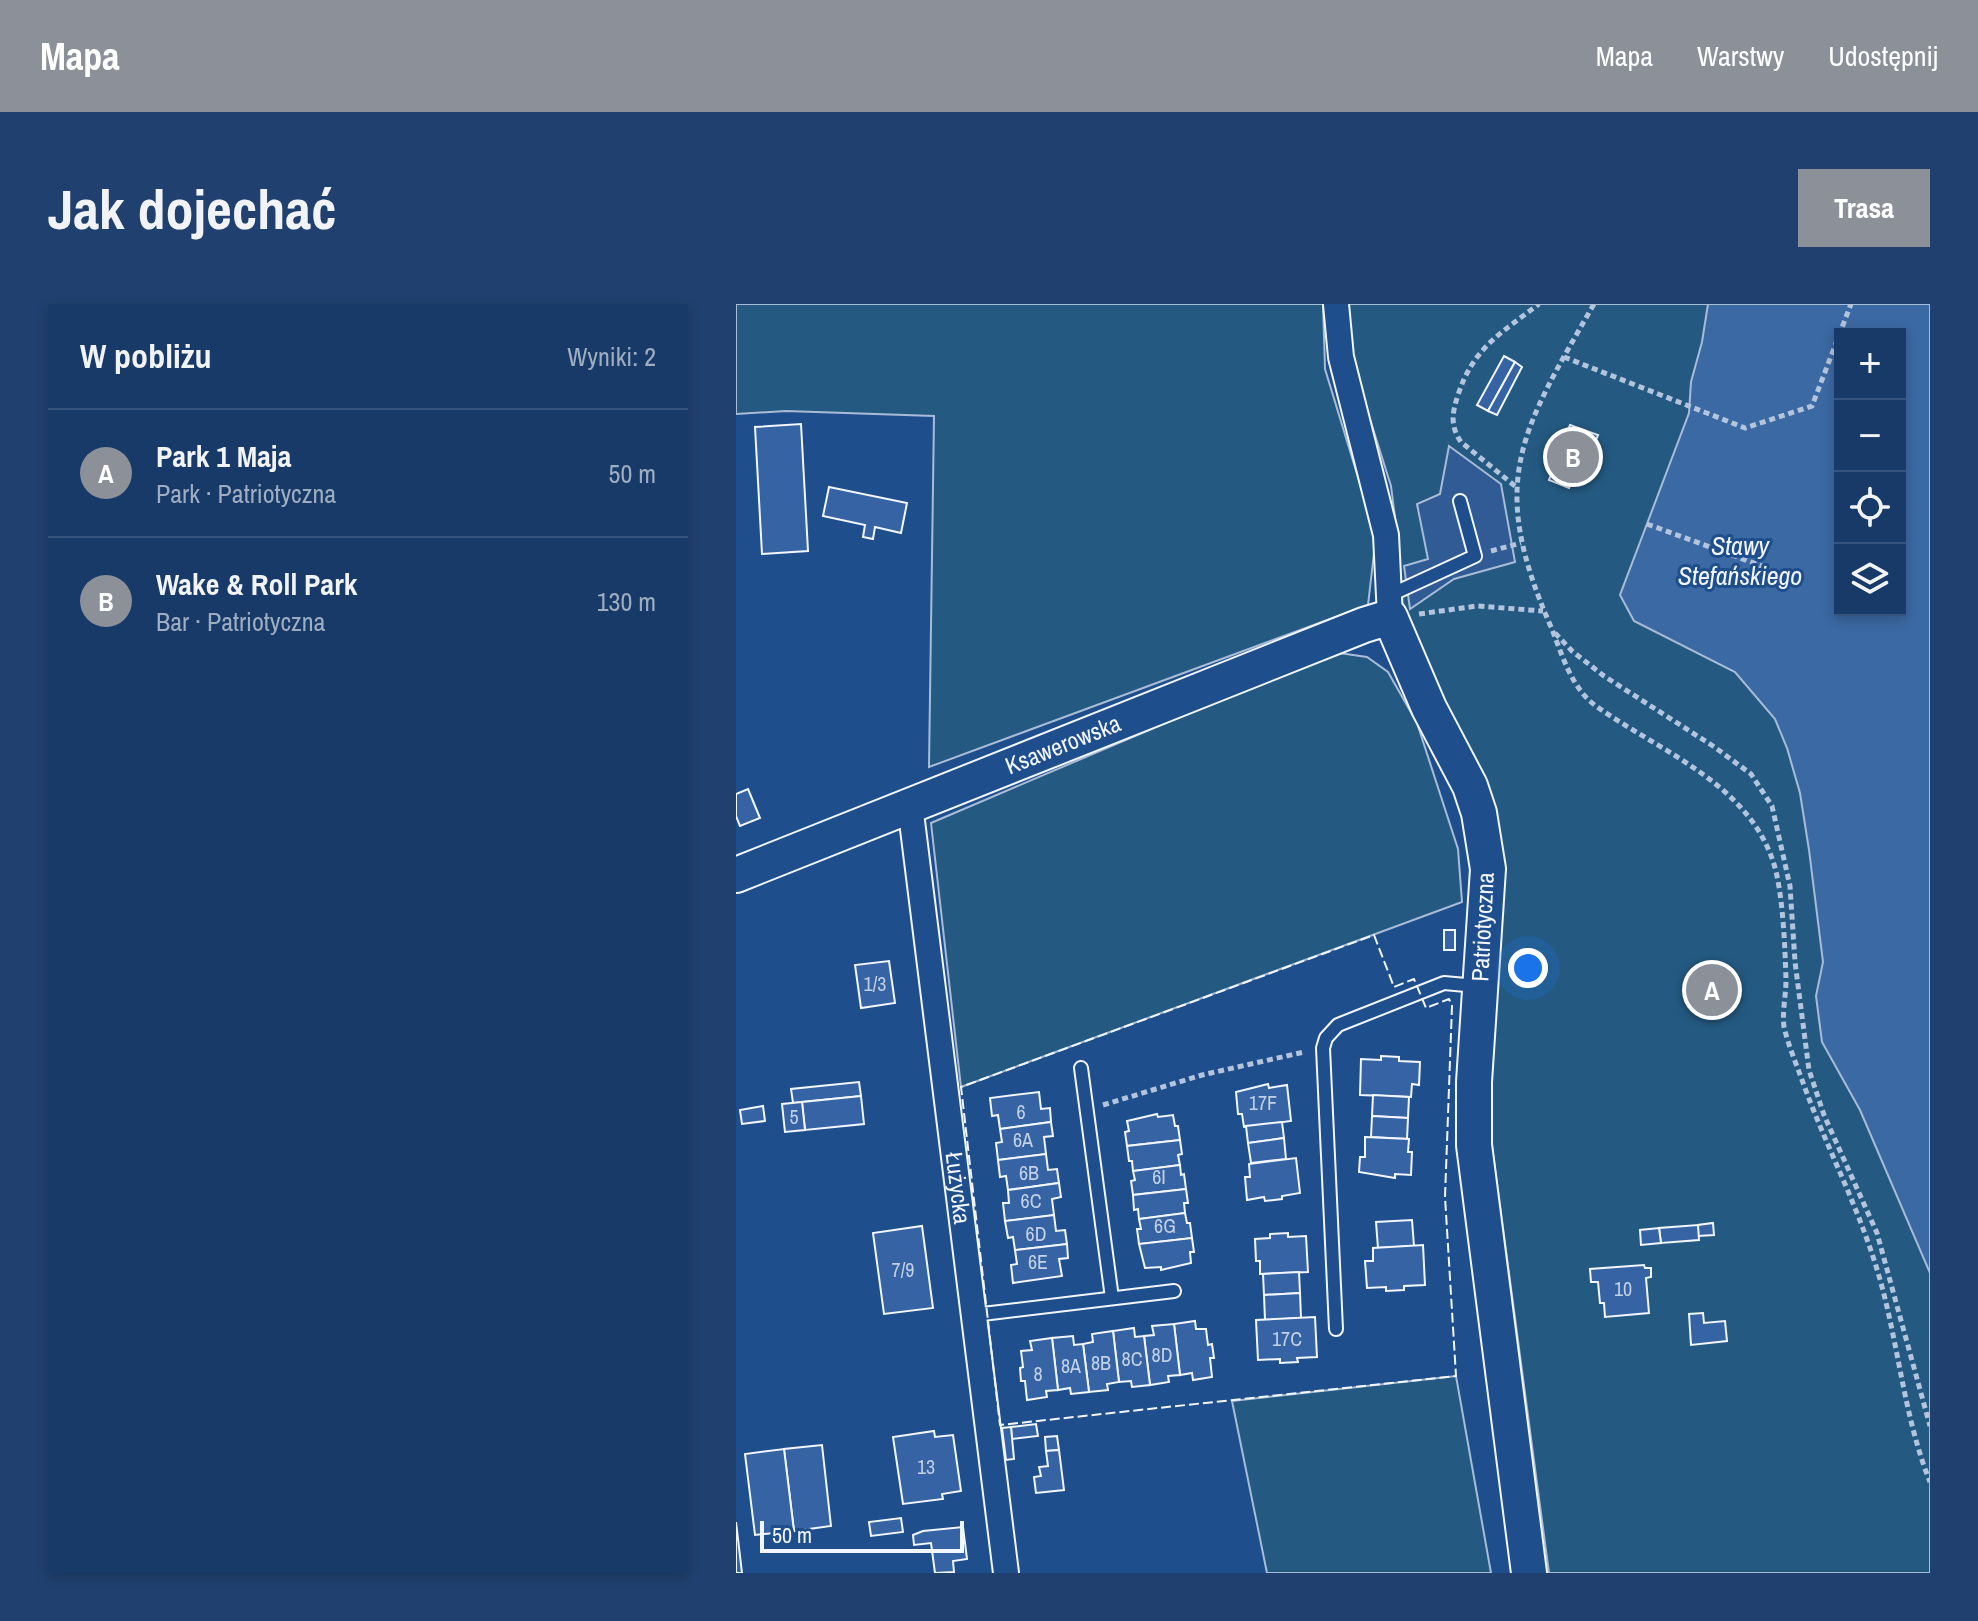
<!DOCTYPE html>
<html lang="pl">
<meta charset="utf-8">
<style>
body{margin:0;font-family:"Archivo Narrow",sans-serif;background:#20416f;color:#f1f3f6}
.controls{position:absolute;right:24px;top:24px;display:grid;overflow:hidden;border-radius:0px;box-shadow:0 4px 12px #0003}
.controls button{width:72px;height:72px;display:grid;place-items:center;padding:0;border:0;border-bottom:2px solid #36547d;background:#173a69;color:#f1f3f6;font:40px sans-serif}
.scale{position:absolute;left:24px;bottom:20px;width:204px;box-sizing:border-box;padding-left:8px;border:4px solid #f2f6ff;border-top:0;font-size:22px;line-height:28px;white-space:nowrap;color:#f2f6ff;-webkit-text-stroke:6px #1f4e8c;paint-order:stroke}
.you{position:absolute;left:792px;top:664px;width:28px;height:28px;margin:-20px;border:6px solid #fff;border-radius:50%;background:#1a73e8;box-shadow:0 0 0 12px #1a73e833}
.badge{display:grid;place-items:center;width:52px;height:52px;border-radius:50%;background:#8c9099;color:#fff;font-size:26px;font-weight:700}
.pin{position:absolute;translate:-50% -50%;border:4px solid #fff;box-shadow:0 2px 8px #0006}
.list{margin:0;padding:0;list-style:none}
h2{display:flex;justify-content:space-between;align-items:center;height:104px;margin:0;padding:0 32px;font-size:34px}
h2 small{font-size:26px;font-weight:400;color:#9eadc0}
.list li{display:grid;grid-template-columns:52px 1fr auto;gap:24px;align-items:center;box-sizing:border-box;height:128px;padding:0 32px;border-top:2px solid #36547d}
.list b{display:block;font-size:30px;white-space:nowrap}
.list p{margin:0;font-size:26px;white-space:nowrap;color:#9eadc0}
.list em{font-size:26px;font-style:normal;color:#9eadc0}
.icon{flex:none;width:44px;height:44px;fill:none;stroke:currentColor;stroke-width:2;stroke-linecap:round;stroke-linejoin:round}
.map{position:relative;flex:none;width:1194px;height:1269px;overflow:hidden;border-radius:0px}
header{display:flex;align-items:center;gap:48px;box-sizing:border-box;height:112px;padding:0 40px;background:#8c9099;color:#fff}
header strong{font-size:38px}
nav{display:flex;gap:44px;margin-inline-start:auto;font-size:28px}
.intro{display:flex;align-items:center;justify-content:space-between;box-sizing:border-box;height:192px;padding:0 48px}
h1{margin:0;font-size:56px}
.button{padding:20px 36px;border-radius:0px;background:#8c9099;color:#fff;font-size:28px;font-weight:700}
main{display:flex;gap:48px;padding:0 48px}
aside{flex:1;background:#173a69;border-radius:0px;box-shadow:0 4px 12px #0003}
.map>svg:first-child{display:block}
.green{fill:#245a82;stroke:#a8bbd7;stroke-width:2;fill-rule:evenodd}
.parking{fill:#305b95;stroke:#a8bbd7;stroke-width:2}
.water{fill:#3b69a3;stroke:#a8bbd7;stroke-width:2;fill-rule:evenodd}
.building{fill:#3563a3;stroke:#f2f6ff;stroke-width:2}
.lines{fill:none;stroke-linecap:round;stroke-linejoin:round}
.lane-casing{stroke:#f2f6ff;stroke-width:16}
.street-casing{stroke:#f2f6ff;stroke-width:28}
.secondary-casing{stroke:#f2f6ff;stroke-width:38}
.path{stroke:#b3c4dc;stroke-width:5;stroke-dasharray:6 4;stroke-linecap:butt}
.lane{stroke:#1f4e8c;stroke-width:12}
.street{stroke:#1f4e8c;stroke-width:24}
.secondary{stroke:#1f4e8c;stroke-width:34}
.fence{stroke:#f2f6ff;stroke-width:2;stroke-dasharray:10 4;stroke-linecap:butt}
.labels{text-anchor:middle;stroke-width:6;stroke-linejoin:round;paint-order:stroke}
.number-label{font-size:20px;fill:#c3d1e8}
.street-label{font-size:24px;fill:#f2f6ff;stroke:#1f4e8c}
.water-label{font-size:26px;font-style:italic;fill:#f2f6ff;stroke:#1f4e8c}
</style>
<header>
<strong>Mapa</strong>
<nav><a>Mapa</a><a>Warstwy</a><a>Udostępnij</a></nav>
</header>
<div class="intro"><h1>Jak dojechać</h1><a class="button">Trasa</a></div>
<main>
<aside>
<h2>W pobliżu<small>Wyniki: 2</small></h2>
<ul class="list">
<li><span class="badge">A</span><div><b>Park 1 Maja</b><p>Park · Patriotyczna</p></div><em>50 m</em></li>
<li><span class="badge">B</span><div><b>Wake &amp; Roll Park</b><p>Bar · Patriotyczna</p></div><em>130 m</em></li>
</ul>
</aside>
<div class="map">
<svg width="1194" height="1269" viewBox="0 0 1194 1269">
<rect width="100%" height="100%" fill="#1f4e8c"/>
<g class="green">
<path d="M0 0H587L589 65 640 232 632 301 193 463 198 112 50 107 0 110Z"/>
<path d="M611 0H1194V1269H813L750 797 766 576 697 392 664 293 662 237 655 182 610 39ZM1104 30H1164V306H1104Z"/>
<path d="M596 348 631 353 652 368 681 419 722 545 726 598 225 783 195 519Z"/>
<path d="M720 1072 755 1269H531L496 1097Z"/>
</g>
<path class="parking" d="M713 142 765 180 779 258 718 275 674 305 668 262 692 255 681 200 704 190Z"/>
<path class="water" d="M972 0H1194V969L1124 806 1086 738 1080 692 1087 658 1073 546 1064 489 1051 444 1039 415 999 368 898 317 884 291 953 109 955 78 966 38ZM1104 30H1164V306H1104Z"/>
<g class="building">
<path d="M768 52 779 58 752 107 741 101Z"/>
<path d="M779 58 786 63 761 111 752 107Z"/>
<path d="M65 120 72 247 26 250 19 123Z"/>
<path d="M834 121 862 131 844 177 837 175 833 184 813 176Z"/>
<path d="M93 183 171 199 165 229 139 223 137 235 127 233 129 221 87 212Z"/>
<path d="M12 485 24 514 4 522 0 512V490Z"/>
<rect x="708" y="626" width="11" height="20"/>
<path d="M153 657 159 699 125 704 119 661Z"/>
<path d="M645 752 663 753V757L684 758 683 781 676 780 675 793 624 791 625 755 645 756Z"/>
<path d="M123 778 125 792 57 799 55 785Z"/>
<path d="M532 780 533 784 551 781 555 817 508 823 506 810H502L500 788Z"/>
<path d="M303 788 305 805 314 804 315 818 264 825 262 811 256 812 254 794Z"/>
<path d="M637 791 673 793 672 814 636 812Z"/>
<path d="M125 792 128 820 69 826 66 798Z"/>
<path d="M66 798 69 826 49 828 46 800Z"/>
<path d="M27 802 29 817 6 820 4 806Z"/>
<path d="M421 810 422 813 437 811 439 822H442L444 836 391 842 389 828 393 827 391 817Z"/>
<path d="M636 812 672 814 671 835 635 833Z"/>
<path d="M315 818 317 832 308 833 310 850 262 856 260 839 266 838 264 825Z"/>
<path d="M546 818 548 834 512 839 510 822Z"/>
<path d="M629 833 673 835 672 848H676L675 871 659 870V874L623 868 624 853H629Z"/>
<path d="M548 834 550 855 515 859 512 839Z"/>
<path d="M444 836 446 850 442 851 444 861 397 867 396 857H393L391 842Z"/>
<path d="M310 850 312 866 321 865 323 879 272 886 270 872 264 873 262 856Z"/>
<path d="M560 854 564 889 546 892V895L529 897 528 893 511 896 509 873H514L513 860Z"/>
<path d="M444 861 445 871 448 870 450 885 397 891 395 877 399 876 397 867Z"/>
<path d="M323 879 325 893 316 895 318 911 269 917 267 899H273L272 886Z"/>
<path d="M450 885 452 899H448L449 909 403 915 402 905 398 906 397 891Z"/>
<path d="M449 909 451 919H454L456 934 403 940 401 925H405L403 915Z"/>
<path d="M318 911 320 927 329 926 331 940 279 946 277 933 272 934 269 917Z"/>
<path d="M676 916 678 942 642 944 640 918Z"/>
<path d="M977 919 978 931 962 932V921Z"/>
<path d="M962 921 963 936 925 939 923 924Z"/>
<path d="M186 922 197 1004 148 1010 137 929Z"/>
<path d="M923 924 925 939 905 941 904 926Z"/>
<path d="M552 929V933L570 932 572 968 524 970V957H520L519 935 534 934V930Z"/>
<path d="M456 934 458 948H454L455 959 425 966V963L409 964 403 940Z"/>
<path d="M331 940 332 954 323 955 326 972 277 979 275 961 281 960 279 946Z"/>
<path d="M687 941 689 981 668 982V986L650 987V983L631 984 629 957H637V944Z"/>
<path d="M908 961 909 964H915V973L910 974 913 1009 869 1013 868 999H864L862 978H855L854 965Z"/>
<path d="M563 968 564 989 528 991 527 970Z"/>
<path d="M564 989 565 1014 529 1016 528 991Z"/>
<path d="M967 1009 968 1019 989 1017 991 1037 955 1041 953 1010Z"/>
<path d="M579 1013 581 1053 561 1054 562 1058 544 1059V1055L522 1056 520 1016Z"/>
<path d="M459 1017 460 1025H470L472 1041 476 1040 478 1054H474L476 1073 457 1076 456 1069 444 1071 438 1020Z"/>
<path d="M438 1020 444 1071 432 1072 433 1078 414 1081 408 1032 418 1031 416 1022Z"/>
<path d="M398 1024 399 1033 408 1032 414 1081 396 1083 395 1077 383 1078 377 1027Z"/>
<path d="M377 1027 383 1078 371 1080 372 1086 353 1088 347 1040 357 1038 356 1030Z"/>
<path d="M337 1032 338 1041 347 1040 353 1088 335 1090 334 1084 322 1086 316 1034Z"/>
<path d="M316 1034 322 1086 310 1087 311 1093 291 1096 289 1077H285L284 1064 287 1063 285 1047 296 1046 294 1037Z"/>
<path d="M300 1120 302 1132 276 1135 275 1123Z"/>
<path d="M275 1123 278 1155 270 1156 266 1124Z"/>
<path d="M198 1127 199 1133 217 1131 225 1187 206 1190 207 1195 167 1200 157 1133Z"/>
<path d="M321 1132 323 1146 310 1147 309 1133Z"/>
<path d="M86 1141 95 1222 58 1227 48 1145Z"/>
<path d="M48 1145 58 1227 19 1231 9 1150Z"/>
<path d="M323 1146 328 1186 300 1189 298 1173 305 1172 303 1163 312 1162 310 1147Z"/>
<path d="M165 1214 167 1228 135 1232 133 1218Z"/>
<path d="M0 1218 6 1269H0Z"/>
<path d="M227 1223 231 1255 217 1257 218 1268 199 1269 195 1239 178 1241 177 1231 187 1227Z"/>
</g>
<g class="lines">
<defs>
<g id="lane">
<path d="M652 292 739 252 724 197"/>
<path d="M345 764 376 994"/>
<path d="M238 1011 438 987"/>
<path d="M600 1025 587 744 590 734 602 721 708 679 741 682"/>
</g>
<g id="street">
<path d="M600 0 605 53 650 231 654 313"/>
<path id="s1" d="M174 501 270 1269"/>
</g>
<g id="secondary">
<path id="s2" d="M0 571 628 321 654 313 693 404 734 482 743 509 752 565 738 778V841L793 1269"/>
</g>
</defs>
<use href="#lane" class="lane-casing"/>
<use href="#street" class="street-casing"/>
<use href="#secondary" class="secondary-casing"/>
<g class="path">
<path d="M858 0C784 129 751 177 815 323 826 350 835 384 860 402 923 447 1010 478 1037 557 1047 587 1049 643 1050 676 1050 692 1046 707 1048 723 1052 740 1059 757 1065 773 1087 836 1119 895 1139 959 1162 1030 1166 1108 1194 1178"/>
<path d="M828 53 1009 124 1076 102 1115 0"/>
<path d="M779 182 725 138C714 122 716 109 722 91 737 44 765 29 803 0"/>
<path d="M911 220 1026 262 1020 278"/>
<path d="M755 247 785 239"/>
<path d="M683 310 741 302 807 307"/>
<path d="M819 329 836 347 868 372 977 442 1015 470 1036 502 1054 582 1059 658 1073 766 1088 811 1141 929 1194 1122"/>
<path d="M367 801 466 771 568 748"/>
</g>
<use href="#lane" class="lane"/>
<use href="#street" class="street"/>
<use href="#secondary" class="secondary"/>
<path class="fence" d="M638 631 658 683 678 675 690 704 713 695 716 702 709 893 720 1072 264 1121 225 783Z"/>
</g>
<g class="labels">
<g class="number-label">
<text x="139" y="687">1/3</text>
<text x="527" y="806">17F</text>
<text x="285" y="815">6</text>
<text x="58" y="820">5</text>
<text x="287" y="843">6A</text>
<text x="293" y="876">6B</text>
<text x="423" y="880">6I</text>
<text x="295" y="904">6C</text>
<text x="429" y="929">6G</text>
<text x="300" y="937">6D</text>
<text x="302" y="965">6E</text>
<text x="167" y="973">7/9</text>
<text x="887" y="992">10</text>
<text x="551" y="1042">17C</text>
<text x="426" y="1058">8D</text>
<text x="396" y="1062">8C</text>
<text x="365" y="1066">8B</text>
<text x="335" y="1069">8A</text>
<text x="302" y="1077">8</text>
<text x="190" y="1170">13</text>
</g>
<g class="street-label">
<text dy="8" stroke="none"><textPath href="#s2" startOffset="352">Ksawerowska</textPath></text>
<text transform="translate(747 623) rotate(-87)" y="8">Patriotyczna</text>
<text dy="8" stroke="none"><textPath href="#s1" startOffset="386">Łużycka</textPath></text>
</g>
<g class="water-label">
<text x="1004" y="251">Stawy<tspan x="1004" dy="30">Stefańskiego</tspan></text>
</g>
</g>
</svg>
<div class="controls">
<button>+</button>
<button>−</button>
<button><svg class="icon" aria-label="locate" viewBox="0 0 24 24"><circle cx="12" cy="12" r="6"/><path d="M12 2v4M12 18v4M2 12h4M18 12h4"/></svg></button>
<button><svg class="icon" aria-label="layers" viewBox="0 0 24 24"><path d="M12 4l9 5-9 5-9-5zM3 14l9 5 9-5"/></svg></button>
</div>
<div class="scale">50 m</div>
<div class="you"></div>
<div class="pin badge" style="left:976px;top:686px">A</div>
<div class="pin badge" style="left:837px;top:153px">B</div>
</div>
</main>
